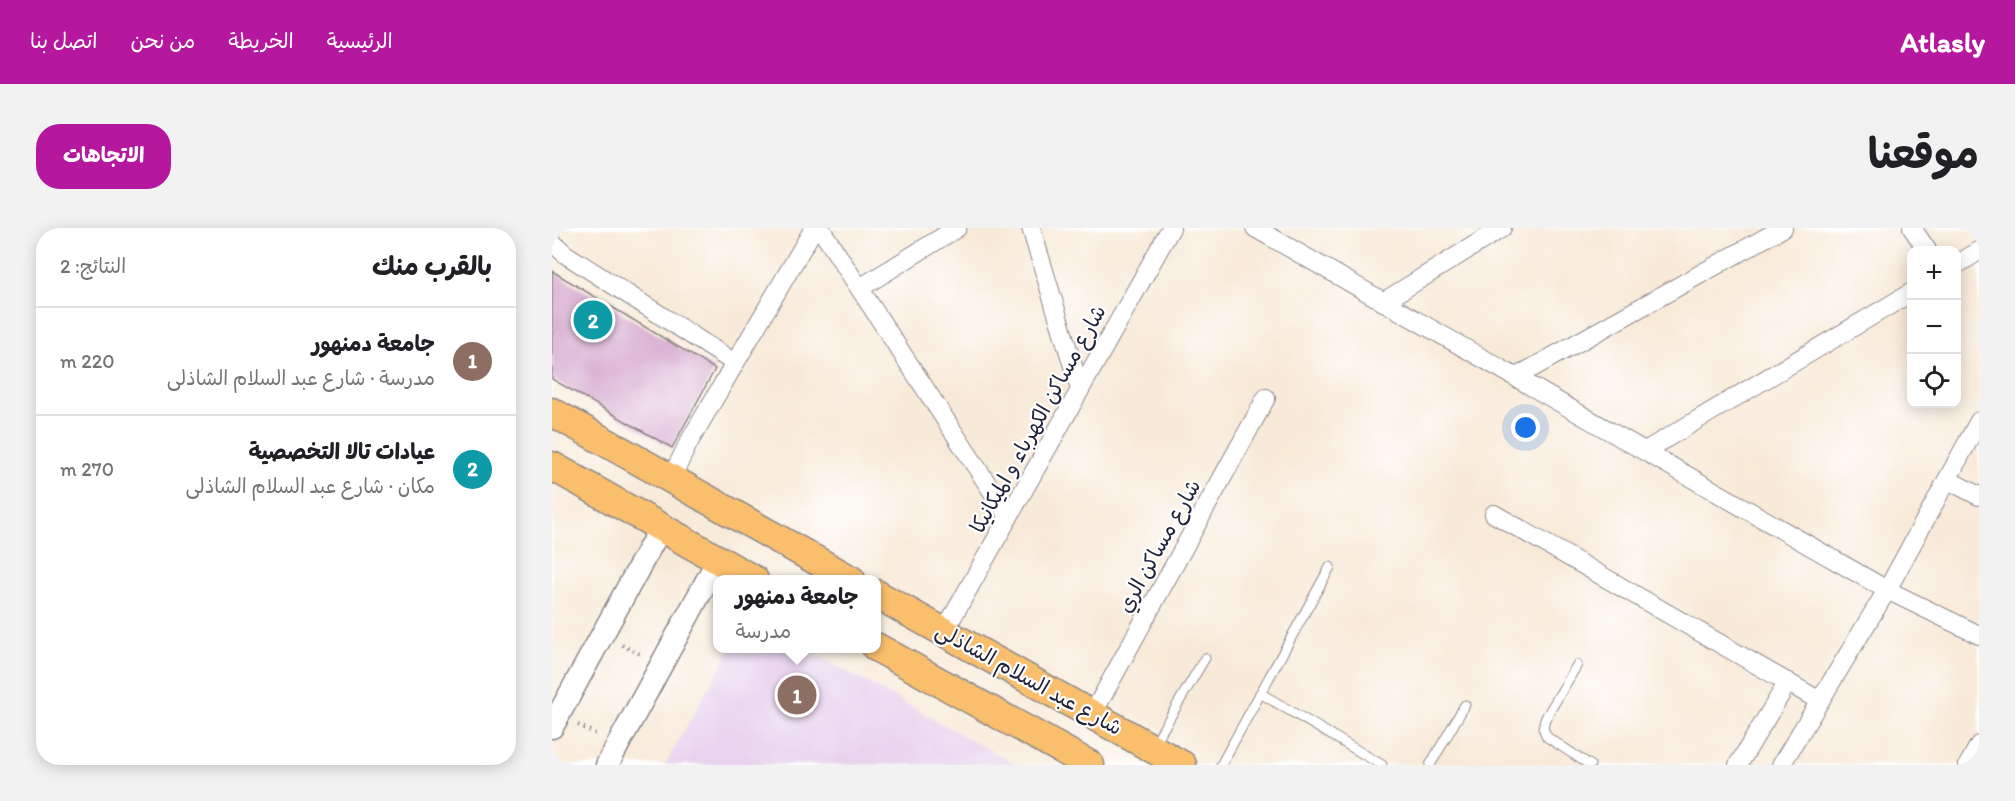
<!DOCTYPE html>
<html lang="ar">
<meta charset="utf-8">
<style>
body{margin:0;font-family:Itim,"Playpen Sans Arabic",sans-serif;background:#f2f2f2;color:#202124;direction:rtl}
.controls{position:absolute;right:18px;top:18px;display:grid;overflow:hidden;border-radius:12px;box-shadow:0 3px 15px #0003}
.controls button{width:54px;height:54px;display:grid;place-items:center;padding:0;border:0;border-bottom:2px solid #e0e0e0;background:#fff;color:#202124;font:30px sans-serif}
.you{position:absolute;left:974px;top:200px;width:21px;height:21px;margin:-15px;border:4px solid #fff;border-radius:50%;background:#1a73e8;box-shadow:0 0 0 9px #1a73e833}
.badge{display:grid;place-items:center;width:39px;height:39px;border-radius:50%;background:#b5179e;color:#fff;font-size:20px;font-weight:700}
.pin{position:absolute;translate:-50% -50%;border:3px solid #fff;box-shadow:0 2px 6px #0006}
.popup{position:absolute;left:161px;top:347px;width:168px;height:78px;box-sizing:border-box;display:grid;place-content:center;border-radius:12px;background:#fff;filter:drop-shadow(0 2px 4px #0005);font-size:20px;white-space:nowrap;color:#757577}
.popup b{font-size:22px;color:#202124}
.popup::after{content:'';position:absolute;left:50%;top:100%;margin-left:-12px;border:12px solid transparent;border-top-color:#fff}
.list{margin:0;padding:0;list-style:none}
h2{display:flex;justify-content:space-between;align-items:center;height:78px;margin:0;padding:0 24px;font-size:26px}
h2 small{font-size:20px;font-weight:400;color:#757577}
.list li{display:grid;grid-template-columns:39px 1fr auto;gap:18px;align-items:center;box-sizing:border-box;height:108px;padding:0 24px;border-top:2px solid #e0e0e0}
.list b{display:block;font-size:22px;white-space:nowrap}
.list p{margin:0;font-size:20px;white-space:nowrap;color:#757577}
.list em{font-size:20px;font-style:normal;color:#757577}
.icon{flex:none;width:33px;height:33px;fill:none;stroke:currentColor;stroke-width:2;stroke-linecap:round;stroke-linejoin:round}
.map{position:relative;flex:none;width:1427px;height:537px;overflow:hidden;direction:ltr;border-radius:24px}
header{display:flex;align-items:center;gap:36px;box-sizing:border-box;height:84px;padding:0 30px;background:#b5179e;color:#fff}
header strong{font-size:28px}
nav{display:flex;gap:33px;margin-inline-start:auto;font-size:21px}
.intro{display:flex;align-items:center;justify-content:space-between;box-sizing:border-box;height:144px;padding:0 36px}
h1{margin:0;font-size:42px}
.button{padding:15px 27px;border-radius:24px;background:#b5179e;color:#fff;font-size:21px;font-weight:700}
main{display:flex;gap:36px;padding:0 36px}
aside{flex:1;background:#fff;border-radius:24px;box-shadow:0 3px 15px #0003}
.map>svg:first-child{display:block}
.built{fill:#e8d2ee}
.building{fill:#d3a3cb}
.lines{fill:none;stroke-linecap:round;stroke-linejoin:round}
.service-casing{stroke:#8d868a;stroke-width:11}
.minor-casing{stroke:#8d868a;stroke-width:20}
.tertiary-casing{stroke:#8d868a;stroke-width:25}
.primary-casing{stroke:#8d868a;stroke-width:31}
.path{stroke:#8d868a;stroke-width:4;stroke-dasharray:1.5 4.5;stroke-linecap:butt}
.service{stroke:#fff;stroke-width:9}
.minor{stroke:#fff;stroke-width:18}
.tertiary{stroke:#fff;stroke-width:22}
.primary{stroke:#f9bf6d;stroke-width:28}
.labels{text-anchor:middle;stroke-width:4.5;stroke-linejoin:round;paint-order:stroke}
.street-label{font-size:21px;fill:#22223b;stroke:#fff}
</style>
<header>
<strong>Atlasly</strong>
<nav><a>الرئيسية</a><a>الخريطة</a><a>من نحن</a><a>اتصل بنا</a></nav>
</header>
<div class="intro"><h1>موقعنا</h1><a class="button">الاتجاهات</a></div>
<main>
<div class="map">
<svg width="1427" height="537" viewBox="0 0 1427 537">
<rect width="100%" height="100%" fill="#fff"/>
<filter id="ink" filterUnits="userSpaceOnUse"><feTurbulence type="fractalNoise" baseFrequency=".0167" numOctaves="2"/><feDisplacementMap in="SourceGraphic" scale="12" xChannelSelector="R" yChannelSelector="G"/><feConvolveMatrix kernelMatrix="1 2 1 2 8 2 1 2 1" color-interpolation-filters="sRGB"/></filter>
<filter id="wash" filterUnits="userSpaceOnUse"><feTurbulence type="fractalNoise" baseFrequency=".008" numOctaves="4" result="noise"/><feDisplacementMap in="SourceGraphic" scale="24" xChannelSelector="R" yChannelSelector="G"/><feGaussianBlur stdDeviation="1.35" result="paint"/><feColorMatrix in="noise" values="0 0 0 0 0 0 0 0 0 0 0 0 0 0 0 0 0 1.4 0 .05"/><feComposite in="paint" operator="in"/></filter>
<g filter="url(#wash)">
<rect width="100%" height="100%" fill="#f8ead8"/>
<path class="built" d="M179 420 254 421 465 537H113Z"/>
<g id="blocks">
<path class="building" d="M0 43 163 141 120 220 0 151Z"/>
</g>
</g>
<g filter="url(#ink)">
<use href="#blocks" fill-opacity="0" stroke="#8d868a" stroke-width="1.5"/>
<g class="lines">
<defs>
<g id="service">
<path d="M1025 437 993 491 991 500 995 509 1038 537"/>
<path d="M708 465 830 537"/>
<path d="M601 518 653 430"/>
<path d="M669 537 778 339"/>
<path d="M878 537 913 477"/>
</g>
<g id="minor">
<path d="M268 0 457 289"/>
<path d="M479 0 528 161"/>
<path d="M703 0 1335 362 1427 407"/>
<path d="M1360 0 1375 22"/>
<path d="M0 14 13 26 183 135"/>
<path d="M1404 37 1427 23"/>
<path d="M308 60 405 0"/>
<path d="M831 74 950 0"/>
<path d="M964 149 1231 0"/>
<path d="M1093 223 1360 64"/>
<path d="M119 251 137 214 262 0"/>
<path d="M1396 252 1427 268"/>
<path d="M942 286 1268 473"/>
<path d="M392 404 619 0"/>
<path d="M540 487 714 170"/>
<path d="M1186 537 1236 454"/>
<path d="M1229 537 1335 362 1427 193"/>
<path d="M1416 537 1427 517"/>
</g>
<g id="tertiary">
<path d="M0 499 109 299"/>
<path d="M55 537 166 332"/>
</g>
<g id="primary">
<path d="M0 184 299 352"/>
<path d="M0 238 202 352"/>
<path d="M324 366 630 537"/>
<path d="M324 419 538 537"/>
</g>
</defs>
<use href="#service" class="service-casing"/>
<use href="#minor" class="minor-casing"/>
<use href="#tertiary" class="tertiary-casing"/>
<use href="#primary" class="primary-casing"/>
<g class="path">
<path d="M70 417 90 427"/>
<path d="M26 497 46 507"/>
</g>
<use href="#service" class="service"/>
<use href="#minor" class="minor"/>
<use href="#tertiary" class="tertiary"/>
<use href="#primary" class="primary"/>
</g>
</g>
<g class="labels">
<g class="street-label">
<text transform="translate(486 191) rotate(-61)" y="7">شارع مساكن الكهرباء و الميكانيكا</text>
<text transform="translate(607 318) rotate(-61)" y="7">شارع مساكن الري</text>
<text transform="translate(477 451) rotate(29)" y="7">شارع عبد السلام الشاذلى</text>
</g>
</g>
</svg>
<div class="controls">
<button>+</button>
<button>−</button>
<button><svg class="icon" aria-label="locate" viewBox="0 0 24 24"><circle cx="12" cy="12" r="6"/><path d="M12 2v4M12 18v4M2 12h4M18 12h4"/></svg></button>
</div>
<div class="you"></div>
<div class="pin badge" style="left:245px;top:467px;background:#8d6e63">1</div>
<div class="popup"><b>جامعة دمنهور</b>مدرسة</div>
<div class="pin badge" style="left:41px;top:92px;background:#0f9aa8">2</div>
</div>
<aside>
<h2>بالقرب منك<small>النتائج: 2</small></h2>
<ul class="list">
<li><span class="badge" style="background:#8d6e63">1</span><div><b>جامعة دمنهور</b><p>مدرسة · شارع عبد السلام الشاذلى</p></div><em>220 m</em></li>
<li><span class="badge" style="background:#0f9aa8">2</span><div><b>عيادات تالا التخصصية</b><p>مكان · شارع عبد السلام الشاذلى</p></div><em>270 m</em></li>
</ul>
</aside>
</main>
